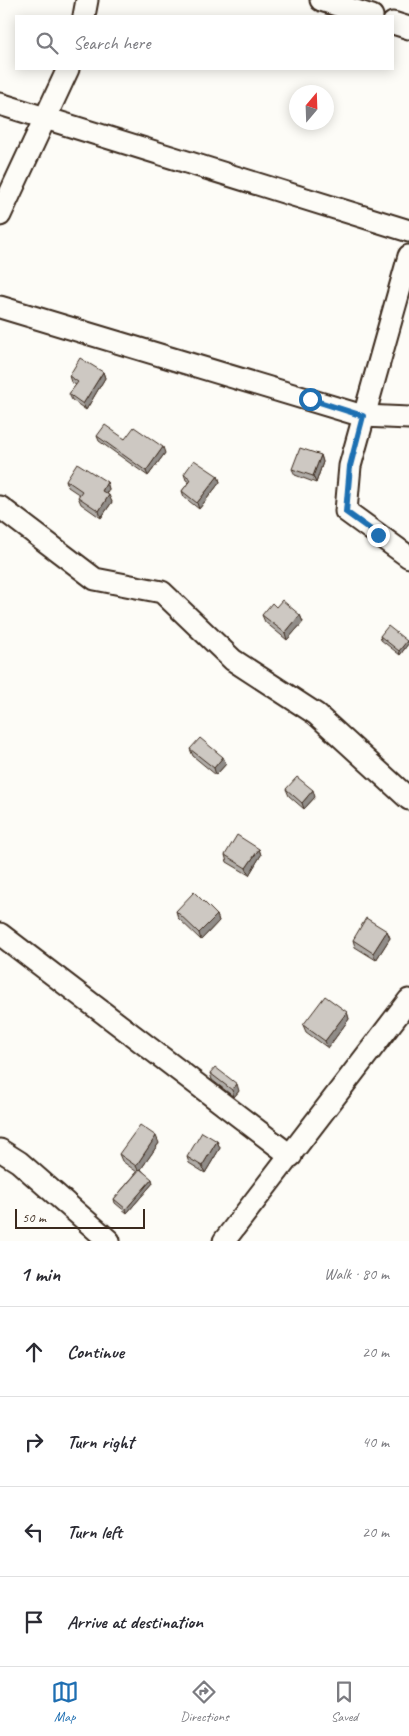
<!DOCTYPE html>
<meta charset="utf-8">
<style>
body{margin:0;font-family:Caveat,sans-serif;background:#f2f2f3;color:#2b2b33}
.compass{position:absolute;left:289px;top:85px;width:45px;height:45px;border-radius:50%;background:#fff;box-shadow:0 2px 12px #0003;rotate:19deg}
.scale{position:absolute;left:15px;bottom:12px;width:130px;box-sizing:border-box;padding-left:5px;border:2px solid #3b2a1e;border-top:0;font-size:14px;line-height:18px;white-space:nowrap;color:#3b2a1e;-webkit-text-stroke:4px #fdfcf7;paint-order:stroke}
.stop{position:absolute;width:15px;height:15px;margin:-11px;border:4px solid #1f6fb2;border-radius:50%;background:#fff}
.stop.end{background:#1f6fb2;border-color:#fff;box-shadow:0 1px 5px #0008}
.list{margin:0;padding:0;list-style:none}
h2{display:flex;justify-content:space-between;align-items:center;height:65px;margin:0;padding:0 20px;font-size:21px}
h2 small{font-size:16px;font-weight:400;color:#7c7c81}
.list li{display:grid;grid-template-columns:32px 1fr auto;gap:15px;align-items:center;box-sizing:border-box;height:90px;padding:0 20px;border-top:1px solid #e1e1e2}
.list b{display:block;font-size:19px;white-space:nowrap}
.list em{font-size:16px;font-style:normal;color:#7c7c81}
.icon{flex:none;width:28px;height:28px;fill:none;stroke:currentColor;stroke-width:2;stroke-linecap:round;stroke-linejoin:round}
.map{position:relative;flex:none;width:409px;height:1241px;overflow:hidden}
.search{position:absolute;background:#fff;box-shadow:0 2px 12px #0003;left:15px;right:15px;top:15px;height:55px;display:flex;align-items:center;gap:12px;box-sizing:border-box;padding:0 18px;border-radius:0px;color:#7c7c81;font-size:19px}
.sheet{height:425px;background:#fff}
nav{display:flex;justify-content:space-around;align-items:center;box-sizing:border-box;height:70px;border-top:1px solid #e1e1e2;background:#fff;font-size:14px;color:#7c7c81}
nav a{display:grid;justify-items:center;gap:2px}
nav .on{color:#1f6fb2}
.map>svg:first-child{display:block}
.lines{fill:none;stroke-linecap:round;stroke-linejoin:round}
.minor-casing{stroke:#3b2a1e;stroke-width:25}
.minor{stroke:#fdfcf7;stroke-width:21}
.wall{fill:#b0aca7;stroke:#3b2a1e}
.shaded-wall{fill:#908c88;stroke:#3b2a1e}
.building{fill:#cdc8c2;stroke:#3b2a1e}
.route{stroke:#1f6fb2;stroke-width:6}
</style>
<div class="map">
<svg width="409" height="1241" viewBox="0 0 409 1241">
<rect width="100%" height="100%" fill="#fdfcf7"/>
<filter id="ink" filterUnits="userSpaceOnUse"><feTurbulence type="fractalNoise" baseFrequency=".02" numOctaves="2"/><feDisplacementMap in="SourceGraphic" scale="10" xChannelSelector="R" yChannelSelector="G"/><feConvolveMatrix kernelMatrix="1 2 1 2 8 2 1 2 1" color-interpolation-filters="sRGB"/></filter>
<g filter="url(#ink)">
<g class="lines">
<defs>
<g id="minor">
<path d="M321 0 372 16"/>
<path d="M84 16 87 0"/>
<path d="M393 23 409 28"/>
<path d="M0 104 409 231"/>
<path d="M0 215 68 69"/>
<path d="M409 256 350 466 346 511 409 557"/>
<path d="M0 307 363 416 409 418"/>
<path d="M0 507 95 579 162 592 233 660 316 714 409 799"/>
<path d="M0 934 291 1156"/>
<path d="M0 1150 19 1162 109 1241"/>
<path d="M224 1241 409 1000"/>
</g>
</defs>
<use href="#minor" class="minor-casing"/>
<use href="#minor" class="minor"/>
</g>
<g class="wall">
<path d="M103 372 105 378 86 410 72 400 69 394 76 385 71 382 69 376Z"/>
<path d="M97 436 125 439 165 453 148 476 99 441Z"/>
<path d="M321 455 323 462 316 483 295 475 292 469Z"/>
<path d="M184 474 218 476 220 482 199 509 184 497 182 491 189 482 186 480Z"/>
<path d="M66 480 107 482 109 489 107 494 112 502 101 518 81 504 78 497 80 495 68 487Z"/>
<path d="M276 607 300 615 303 622 287 640 265 622 262 615Z"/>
<path d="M380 636 407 641 408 644 400 655 381 640Z"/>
<path d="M190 749 226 764 216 775 193 756Z"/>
<path d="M286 789 315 797 304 809 289 796Z"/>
<path d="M259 849 261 855 249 875 227 862 225 855Z"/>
<path d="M176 911 217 915 219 921 201 940 178 918Z"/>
<path d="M387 931 390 938 376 960 355 947 353 940Z"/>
<path d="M347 1012 349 1019 328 1048 306 1032 303 1025Z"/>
<path d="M210 1073 239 1091 234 1097 212 1080Z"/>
<path d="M217 1141 220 1148 205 1173 189 1163 187 1157Z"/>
<path d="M159 1143 141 1169 153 1183 127 1213 115 1203 114 1199 137 1172 122 1161 119 1154Z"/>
</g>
<g class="shaded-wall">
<path d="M103 372 105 378 86 410 83 404Z"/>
<path d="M163 447 165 453 148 476 146 471Z"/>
<path d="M321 455 323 462 316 483 313 476Z"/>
<path d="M218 476 220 482 199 509 197 503Z"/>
<path d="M107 482 109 489 104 497 102 491Z"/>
<path d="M109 495 112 502 101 518 99 511Z"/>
<path d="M300 615 303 622 287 640 285 633Z"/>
<path d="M407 641 408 644 400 655 399 651Z"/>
<path d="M223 757 226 764 216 775 214 768Z"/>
<path d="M313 790 315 797 304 809 302 803Z"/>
<path d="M259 849 261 855 249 875 246 868Z"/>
<path d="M217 915 219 921 201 940 199 933Z"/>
<path d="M387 931 390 938 376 960 373 953Z"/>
<path d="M347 1012 349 1019 328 1048 325 1041Z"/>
<path d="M237 1084 239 1091 234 1097 232 1090Z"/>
<path d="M156 1136 159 1143 139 1172 136 1166Z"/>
<path d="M217 1141 220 1148 205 1173 202 1166Z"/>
<path d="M152 1179 153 1183 127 1213 126 1209Z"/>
</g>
<g class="building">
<path d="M80 358 103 372 83 404 69 394 78 382 69 376Z"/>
<path d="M105 425 125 439 134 427 163 447 146 471 97 436Z"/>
<path d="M300 448 321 455 313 476 292 469Z"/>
<path d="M194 460 218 476 197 503 182 491 191 479 184 474Z"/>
<path d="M77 463 107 482 102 491 109 495 99 511 78 497 82 491 66 480Z"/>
<path d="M282 600 300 615 285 633 262 615 272 603 276 607Z"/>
<path d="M388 626 407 641 399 651 380 636Z"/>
<path d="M200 738 223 757 214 768 190 749Z"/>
<path d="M297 777 313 790 302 803 286 789Z"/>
<path d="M237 835 259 849 246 868 225 855Z"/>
<path d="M194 892 217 915 199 933 176 911Z"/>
<path d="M366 918 387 931 373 953 353 940Z"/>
<path d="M325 996 347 1012 325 1041 303 1025Z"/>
<path d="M215 1067 237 1084 232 1090 210 1073Z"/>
<path d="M140 1125 156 1136 136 1166 119 1154Z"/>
<path d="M202 1132 217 1141 202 1166 187 1157Z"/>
<path d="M140 1169 152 1179 126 1209 114 1199Z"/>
</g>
</g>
<g class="lines" filter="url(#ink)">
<path class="route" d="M310 399 363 416 350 466 346 512 378 535"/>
</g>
</svg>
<svg class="compass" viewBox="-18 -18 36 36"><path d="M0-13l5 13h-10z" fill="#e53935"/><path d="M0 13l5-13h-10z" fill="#7c7c81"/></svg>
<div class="scale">50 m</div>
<div class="stop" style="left:310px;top:399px"></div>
<div class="stop end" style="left:378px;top:535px"></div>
<div class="search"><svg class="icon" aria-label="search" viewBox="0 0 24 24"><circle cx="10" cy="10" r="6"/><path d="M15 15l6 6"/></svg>Search here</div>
</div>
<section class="sheet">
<h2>1 min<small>Walk · 80 m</small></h2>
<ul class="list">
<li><svg class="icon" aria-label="ahead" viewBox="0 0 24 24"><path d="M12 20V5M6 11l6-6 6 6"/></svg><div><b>Continue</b></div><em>20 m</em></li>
<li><svg class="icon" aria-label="right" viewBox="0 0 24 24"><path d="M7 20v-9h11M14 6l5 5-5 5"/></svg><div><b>Turn right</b></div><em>40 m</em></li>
<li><svg class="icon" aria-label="left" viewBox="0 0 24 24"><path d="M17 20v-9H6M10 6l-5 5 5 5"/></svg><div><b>Turn left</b></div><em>20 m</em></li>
<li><svg class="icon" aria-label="arrive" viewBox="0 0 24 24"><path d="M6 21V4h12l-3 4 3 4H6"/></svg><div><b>Arrive at destination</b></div></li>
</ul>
</section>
<nav>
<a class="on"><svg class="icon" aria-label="map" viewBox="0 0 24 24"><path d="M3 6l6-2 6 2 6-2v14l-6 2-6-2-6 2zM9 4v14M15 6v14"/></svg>Map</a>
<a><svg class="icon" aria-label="directions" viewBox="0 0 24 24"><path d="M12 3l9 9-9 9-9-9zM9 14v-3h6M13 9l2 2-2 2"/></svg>Directions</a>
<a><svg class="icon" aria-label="saved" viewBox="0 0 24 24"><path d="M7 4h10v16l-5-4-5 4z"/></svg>Saved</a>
</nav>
